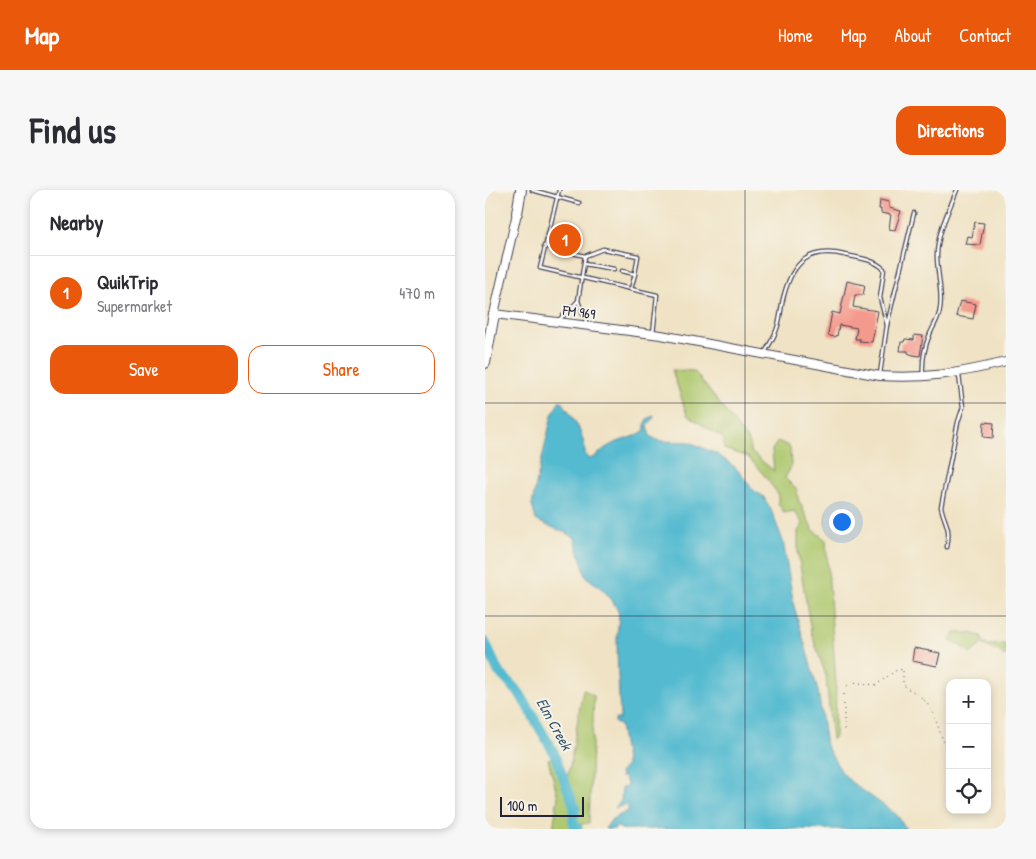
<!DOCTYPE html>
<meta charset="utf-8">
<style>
body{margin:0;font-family:"Patrick Hand",sans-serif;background:#f7f7f7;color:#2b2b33}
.controls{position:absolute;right:15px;bottom:15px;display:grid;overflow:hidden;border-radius:10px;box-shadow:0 2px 8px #0003}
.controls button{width:45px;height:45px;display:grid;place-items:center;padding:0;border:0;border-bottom:1px solid #e1e1e2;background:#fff;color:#2b2b33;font:25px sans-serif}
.scale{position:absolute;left:15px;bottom:12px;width:84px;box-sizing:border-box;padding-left:5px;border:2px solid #22223b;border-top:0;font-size:14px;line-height:18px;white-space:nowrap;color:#22223b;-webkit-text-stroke:4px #f7f3e8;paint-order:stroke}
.you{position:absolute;left:356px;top:331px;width:18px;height:18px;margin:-12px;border:4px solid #fff;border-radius:50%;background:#1a73e8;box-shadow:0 0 0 8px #1a73e833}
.badge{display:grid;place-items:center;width:32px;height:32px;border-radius:50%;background:#ea580c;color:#fff;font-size:16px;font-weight:700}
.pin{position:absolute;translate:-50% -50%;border:2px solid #fff;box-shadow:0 1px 5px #0006}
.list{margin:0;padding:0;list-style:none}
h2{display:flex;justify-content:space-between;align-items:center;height:65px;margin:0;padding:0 20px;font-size:21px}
h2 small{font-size:16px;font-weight:400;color:#7c7c81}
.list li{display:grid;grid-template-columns:32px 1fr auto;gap:15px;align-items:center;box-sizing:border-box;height:75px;padding:0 20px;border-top:1px solid #e1e1e2}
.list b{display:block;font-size:19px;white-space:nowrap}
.list p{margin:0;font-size:16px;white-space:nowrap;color:#7c7c81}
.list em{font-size:16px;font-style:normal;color:#7c7c81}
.actions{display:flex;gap:10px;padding:15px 20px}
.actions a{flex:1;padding:11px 0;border:1px solid #ea580c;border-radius:15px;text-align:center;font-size:18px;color:#ea580c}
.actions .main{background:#ea580c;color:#fff}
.icon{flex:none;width:28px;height:28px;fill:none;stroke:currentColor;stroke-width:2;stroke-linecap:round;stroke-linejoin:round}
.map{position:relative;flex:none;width:521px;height:639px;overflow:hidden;border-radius:15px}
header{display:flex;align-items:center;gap:30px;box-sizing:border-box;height:70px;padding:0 25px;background:#ea580c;color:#fff}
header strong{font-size:24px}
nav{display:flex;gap:28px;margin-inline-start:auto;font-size:18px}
.intro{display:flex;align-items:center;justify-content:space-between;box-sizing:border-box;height:120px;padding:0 30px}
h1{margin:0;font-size:35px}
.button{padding:12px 22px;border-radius:15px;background:#ea580c;color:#fff;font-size:18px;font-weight:700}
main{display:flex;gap:30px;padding:0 30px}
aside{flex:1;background:#fff;border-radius:15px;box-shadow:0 2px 8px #0003}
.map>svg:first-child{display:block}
.green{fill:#aec86e;stroke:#687554}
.water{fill:#53bad0;stroke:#3a6e86}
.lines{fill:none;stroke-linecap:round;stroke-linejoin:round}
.river{stroke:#53bad0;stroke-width:10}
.building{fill:#f49a8d}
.service-casing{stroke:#413f50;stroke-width:5}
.secondary-casing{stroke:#413f50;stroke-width:10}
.motorway-casing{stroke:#413f50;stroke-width:12}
.path{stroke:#413f50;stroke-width:1;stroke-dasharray:1 4;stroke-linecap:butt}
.service{stroke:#fff;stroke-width:2.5}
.secondary{stroke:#fff;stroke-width:8}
.motorway{stroke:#fff;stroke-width:10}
.grid{fill:none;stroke:#22223b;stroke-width:1;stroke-opacity:0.55}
.labels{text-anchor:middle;stroke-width:4;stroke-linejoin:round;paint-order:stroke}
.street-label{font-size:14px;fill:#22223b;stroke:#f7f3e8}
.water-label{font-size:15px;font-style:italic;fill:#33576f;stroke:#f7f3e8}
</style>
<header>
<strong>Map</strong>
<nav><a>Home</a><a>Map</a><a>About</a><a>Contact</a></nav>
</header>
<div class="intro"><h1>Find us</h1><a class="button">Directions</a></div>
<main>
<aside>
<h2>Nearby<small></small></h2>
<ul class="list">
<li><span class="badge">1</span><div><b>QuikTrip</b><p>Supermarket</p></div><em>470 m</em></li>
</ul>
<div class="actions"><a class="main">Save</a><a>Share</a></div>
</aside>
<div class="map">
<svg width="521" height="639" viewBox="0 0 521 639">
<rect width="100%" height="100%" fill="#f7f3e8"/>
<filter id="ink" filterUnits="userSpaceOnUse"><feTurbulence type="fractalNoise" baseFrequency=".02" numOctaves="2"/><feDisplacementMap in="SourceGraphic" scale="10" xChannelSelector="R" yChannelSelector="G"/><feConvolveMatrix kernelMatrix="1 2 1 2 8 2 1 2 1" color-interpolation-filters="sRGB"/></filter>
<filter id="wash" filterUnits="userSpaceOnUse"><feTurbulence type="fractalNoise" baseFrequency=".0096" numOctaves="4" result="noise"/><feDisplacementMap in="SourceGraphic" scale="20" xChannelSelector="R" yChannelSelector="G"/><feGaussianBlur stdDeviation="1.12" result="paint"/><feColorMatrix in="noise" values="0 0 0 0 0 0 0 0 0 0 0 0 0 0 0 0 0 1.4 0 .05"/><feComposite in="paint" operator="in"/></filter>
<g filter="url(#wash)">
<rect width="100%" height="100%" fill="#f0e3c5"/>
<g class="green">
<path d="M187 180 209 181 265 253V261L289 281 287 260 293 251 305 257 306 277 300 288 312 300 313 309 328 340 341 350 351 493 350 547 347 550 341 486 326 442 313 363V341L318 334 309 321 299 323 293 313V304L279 285 263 267 239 259V249L202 225Z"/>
<path d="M470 443H486L496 446 498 452 504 455 520 454 521 465 519 466 512 459 509 460 497 454 485 464 478 457 464 449Z"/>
<path d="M98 499 109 506 104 633 96 634 97 639H68L73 607 63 569 67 568 79 601 85 576Z"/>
</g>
<path class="water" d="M75 210C84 219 97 241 99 254 100 260 99 263 103 269 113 267 112 264 119 259 131 250 147 249 159 241L161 230 169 225 168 229 162 236 165 246 174 251 204 252 232 264 251 278 269 301 278 306 286 320 298 351 309 416 333 501 341 556 356 581 366 592 412 625 421 639H137L131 636 130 639H120L127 629 143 621V614L129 618 136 611 137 597 143 596 139 586 136 588 135 583 141 576V571L135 535 130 533V529H135C134 502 132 475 132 448 132 440 135 428 133 421 126 406 115 396 101 387L90 348C76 339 65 338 51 330L47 315 50 299 67 225Z"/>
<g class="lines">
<path class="river" d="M0 452 13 481 35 504 68 561 90 618 88 631 92 639"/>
</g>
<g id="blocks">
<g class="building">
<path d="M395 10 404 12V18L416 21 410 40 404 39 406 25 396 23V19H394Z"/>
<path d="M490 32 499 33 495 55 480 54 482 46 487 47Z"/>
<path d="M362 91 379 95 380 96 378 105H370L368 117 393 121 387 152 374 151 375 149H370L372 138 354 135 352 146 351 145 350 147 345 146 343 144 347 122 355 124Z"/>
<path d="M475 111 491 114 488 129 471 126Z"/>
<path d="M429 145 438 146 435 166 428 165 423 163V161H415L416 152H419L420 149 429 150Z"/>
<path d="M499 232 509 233 508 248 498 247Z"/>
<path d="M429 458 455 463 452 476 427 471Z"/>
</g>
</g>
</g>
<g filter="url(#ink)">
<use href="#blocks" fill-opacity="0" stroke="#413f50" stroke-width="1"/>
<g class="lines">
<defs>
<g id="service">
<path d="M47 0 94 13"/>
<path d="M74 0 55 78 172 105 168 144"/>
<path d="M59 56 100 66 93 111"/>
<path d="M100 66 118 59 153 66 150 84"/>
<path d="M99 74 129 79"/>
<path d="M137 81 150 84 146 99"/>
<path d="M74 130 93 111 102 134"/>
<path d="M280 163C284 154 291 145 293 135 296 126 296 115 299 105 308 71 325 57 360 65 374 68 388 69 399 79L395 108 402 135"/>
<path d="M395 184 402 135 429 23"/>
<path d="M438 185C437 171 439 158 445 144 448 136 454 129 455 119 458 102 452 84 452 66 452 43 464 20 472 0"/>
<path d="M462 357C466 336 460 335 456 317L473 232 478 217 474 185"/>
</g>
<path id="secondary" d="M32 23 9 124 176 145 395 186C441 189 476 183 521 172"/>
<g id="motorway">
<path d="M32 23 36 0"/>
<path d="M0 173 9 124"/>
</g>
</defs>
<use href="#service" class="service-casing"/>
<use href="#secondary" class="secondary-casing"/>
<use href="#motorway" class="motorway-casing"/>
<path class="path" d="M359 540V499L366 492 391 495 410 481 418 479V492L421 498C455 513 448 537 465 563"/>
<use href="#service" class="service"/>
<use href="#secondary" class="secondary"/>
<use href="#motorway" class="motorway"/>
</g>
</g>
<path class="grid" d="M260 0V639M0 213H521M0 426H521"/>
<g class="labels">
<g class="street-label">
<text transform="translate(94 122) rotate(8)" y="5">FM 969</text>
</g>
<g class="water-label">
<text transform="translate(69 534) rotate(61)" y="5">Elm Creek</text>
</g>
</g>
</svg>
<div class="controls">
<button>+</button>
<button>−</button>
<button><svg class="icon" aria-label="locate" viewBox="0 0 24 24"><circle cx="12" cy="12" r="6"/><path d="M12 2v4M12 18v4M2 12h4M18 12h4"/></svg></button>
</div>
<div class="scale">100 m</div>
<div class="you"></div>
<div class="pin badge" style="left:80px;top:50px">1</div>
</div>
</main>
